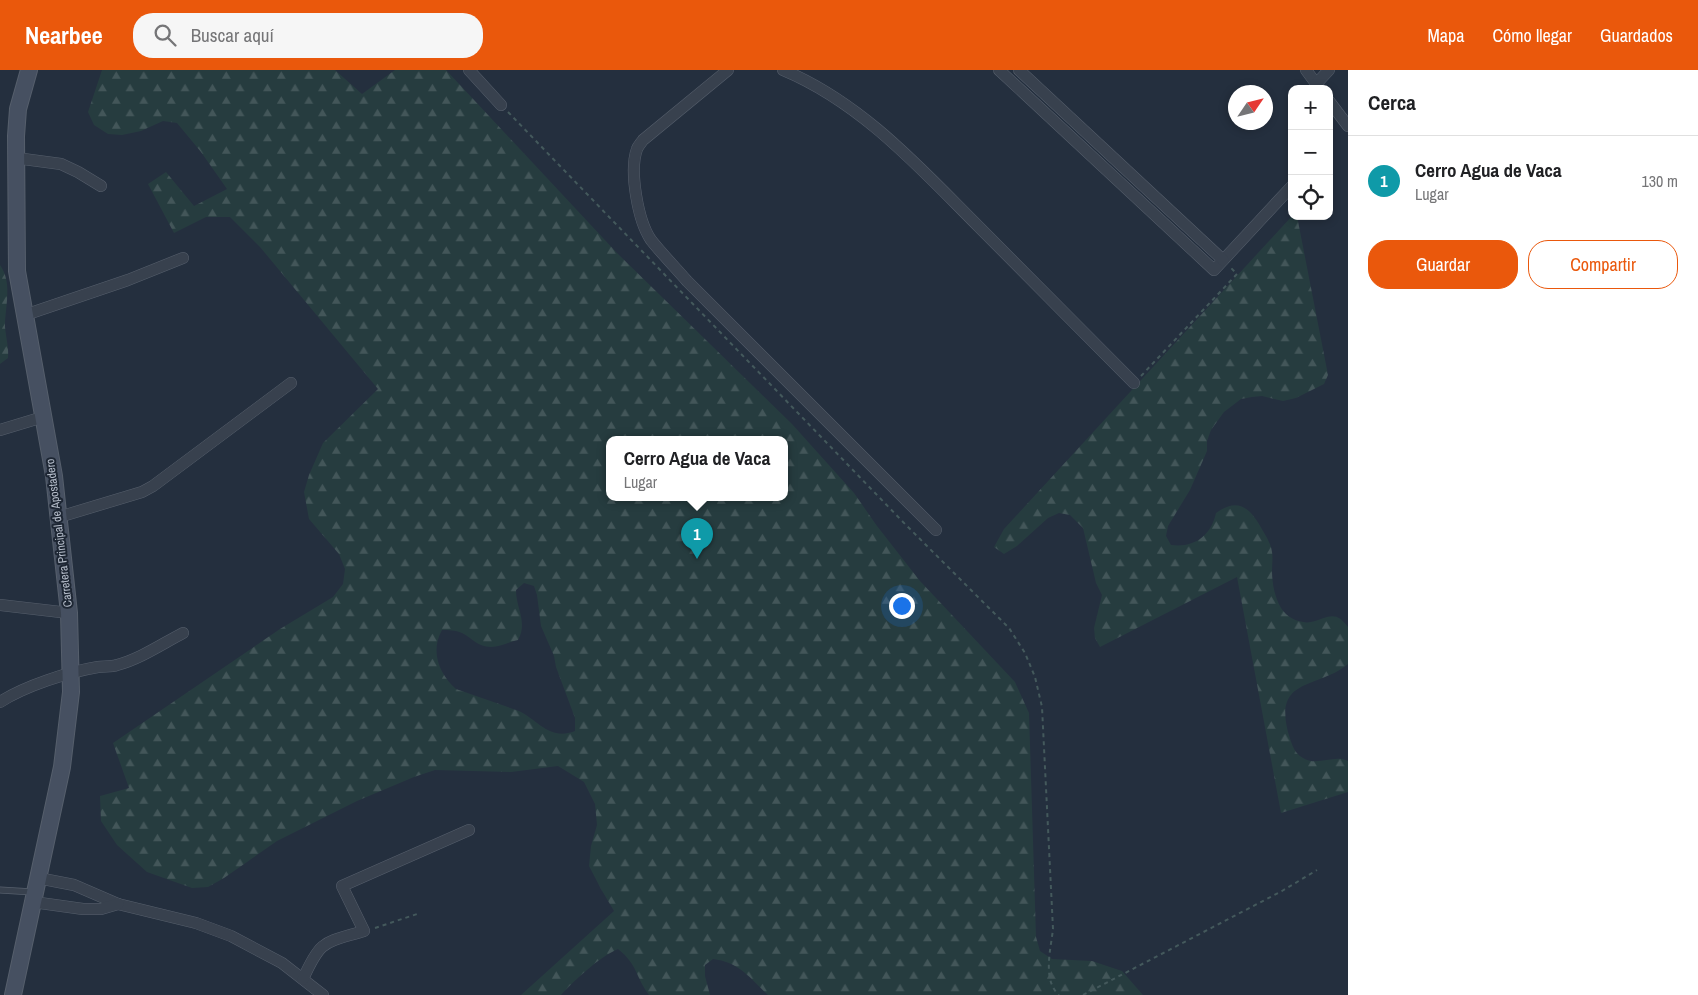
<!DOCTYPE html>
<html lang="es">
<meta charset="utf-8">
<style>
body{margin:0;font-family:"Archivo Narrow",sans-serif;background:#f6f6f6;color:#202124}
.controls{position:absolute;right:15px;top:15px;display:grid;overflow:hidden;border-radius:10px;box-shadow:0 2px 8px #0003}
.controls button{width:45px;height:45px;display:grid;place-items:center;padding:0;border:0;border-bottom:1px solid #e0e0e0;background:#fff;color:#202124;font:25px sans-serif}
.compass{position:absolute;left:1228px;top:15px;width:45px;height:45px;border-radius:50%;background:#fff;box-shadow:0 2px 8px #0003;rotate:55deg}
.you{position:absolute;left:901px;top:535px;width:18px;height:18px;margin:-12px;border:4px solid #fff;border-radius:50%;background:#1a73e8;box-shadow:0 0 0 8px #1a73e833}
.badge{display:grid;place-items:center;width:32px;height:32px;border-radius:50%;background:#ea580c;color:#fff;font-size:16px;font-weight:700}
.pin{position:absolute;translate:-50% -41px;filter:drop-shadow(0 1px 2px #0008)}
.pin::after{content:'';position:absolute;top:26px;width:18px;height:15px;background:inherit;clip-path:polygon(0 0,100% 0,50% 100%)}
.popup{position:absolute;left:606px;top:366px;width:182px;height:65px;box-sizing:border-box;display:grid;place-content:center;border-radius:10px;background:#fff;filter:drop-shadow(0 1px 4px #0005);font-size:16px;white-space:nowrap;color:#757577}
.popup b{font-size:19px;color:#202124}
.popup::after{content:'';position:absolute;left:50%;top:100%;margin-left:-10px;border:10px solid transparent;border-top-color:#fff}
.list{margin:0;padding:0;list-style:none}
h2{display:flex;justify-content:space-between;align-items:center;height:65px;margin:0;padding:0 20px;font-size:21px}
h2 small{font-size:16px;font-weight:400;color:#757577}
.list li{display:grid;grid-template-columns:32px 1fr auto;gap:15px;align-items:center;box-sizing:border-box;height:90px;padding:0 20px;border-top:1px solid #e0e0e0}
.list b{display:block;font-size:19px;white-space:nowrap}
.list p{margin:0;font-size:16px;white-space:nowrap;color:#757577}
.list em{font-size:16px;font-style:normal;color:#757577}
.actions{display:flex;gap:10px;padding:15px 20px}
.actions a{flex:1;padding:11px 0;border:1px solid #ea580c;border-radius:20px;text-align:center;font-size:18px;color:#ea580c}
.actions .main{background:#ea580c;color:#fff}
.icon{flex:none;width:28px;height:28px;fill:none;stroke:currentColor;stroke-width:2;stroke-linecap:round;stroke-linejoin:round}
.map{position:relative;flex:none;width:1348px;height:925px;overflow:hidden}
header{display:flex;align-items:center;gap:30px;box-sizing:border-box;height:70px;padding:0 25px;background:#ea580c;color:#fff}
header strong{font-size:24px}
nav{display:flex;gap:28px;margin-inline-start:auto;font-size:18px}
.search{width:350px;height:45px;background:#f6f6f6;display:flex;align-items:center;gap:12px;box-sizing:border-box;padding:0 18px;border-radius:20px;color:#757577;font-size:19px}
main{display:flex}
aside{flex:1;background:#fff}
.map>svg:first-child{display:block}
.forest{fill:url(#forest-firs);fill-rule:evenodd}
.lines{fill:none;stroke-linecap:round;stroke-linejoin:round}
.lane-casing{stroke:#565f6c;stroke-width:7}
.street-casing{stroke:#565f6c;stroke-width:12}
.secondary-casing{stroke:#565f6c;stroke-width:18}
.path{stroke:#44595c;stroke-width:2;stroke-dasharray:4 4;stroke-linecap:butt}
.lane{stroke:#38414e;stroke-width:5.5}
.street{stroke:#38414e;stroke-width:11}
.secondary{stroke:#465061;stroke-width:16}
.labels{text-anchor:middle;stroke-width:4;stroke-linejoin:round;paint-order:stroke}
.street-label{font-size:12px;fill:#b4bcc9;stroke:#1d2633}
</style>
<header>
<strong>Nearbee</strong>
<div class="search"><svg class="icon" aria-label="search" viewBox="0 0 24 24"><circle cx="10" cy="10" r="6"/><path d="M15 15l6 6"/></svg>Buscar aquí</div>
<nav><a>Mapa</a><a>Cómo llegar</a><a>Guardados</a></nav>
</header>
<main>
<div class="map">
<svg width="1348" height="925" viewBox="0 0 1348 925">
<defs>
<pattern id="forest-firs" width="22" height="20" patternUnits="userSpaceOnUse" patternTransform="scale(1.25)"><rect width="22" height="20" fill="#263c3f"/><path d="M5 1l3.5 6h-7zM16 11l3.5 6h-7z" fill="#435659"/></pattern>
</defs>
<rect width="100%" height="100%" fill="#242f3e"/>
<g class="forest">
<path d="M102 0H335L362 24 395 0H446L617 183 792 354 854 423 877 456 920 511 1015 612 1029 643 1036 867 1040 881 1052 889 1092 891 1122 901 1143 925H768C750 908 739 892 713 889L705 895V906L710 925H649C636 908 638 895 618 879 599 887 575 910 561 925H521L614 841 601 819 589 796 591 776 597 755 595 734 584 712 558 696 511 702 435 700 414 707 357 731 277 771 224 808 208 817 192 818 147 802 117 775 101 751 100 726 129 718 113 673 280 559 333 527 343 514 345 499 339 484 309 449 304 422 309 405 323 373 378 319 260 177 230 147H206L174 163 148 114 166 102 194 136 227 119 201 82 177 53 163 51 141 61 122 65 108 64 94 55 88 42ZM784 370V428H610V370ZM524 513 534 516 537 525 541 556 554 586 556 597 575 648V661C550 671 539 651 519 641L456 619C439 604 430 581 442 560 449 560 455 560 462 563 472 568 478 577 491 577 500 577 509 572 518 570 528 552 516 539 516 520Z"/>
<path d="M1292 146H1297L1328 305 1324 314 1296 328 1283 331 1262 326 1252 327 1241 329 1224 342 1211 360 1207 371V381L1190 420 1168 456 1166 466 1171 475C1194 478 1211 466 1216 443 1239 426 1251 439 1263 461 1267 468 1271 474 1272 482 1273 488 1272 495 1272 501 1272 514 1275 528 1281 538 1287 548 1301 554 1311 552 1328 548 1335 539 1348 557V594C1318 619 1274 607 1288 662 1291 671 1293 683 1303 688 1317 697 1334 684 1348 691V722L1281 743 1237 507 1100 577 1095 568 1094 558 1102 525 1096 513 1083 458 1070 445 1059 443 1048 448 1017 476 1004 484 994 477 1004 459Z"/>
<path d="M0 195C13 213 5 237 5 257 6 268 9 278 8 288L0 294Z"/>
</g>
<g class="lines">
<defs>
<path id="lane" d="M0 820 33 822"/>
<g id="street">
<path d="M469 0 501 35"/>
<path d="M728 0 643 70C641 73 638 76 637 79 629 101 638 151 651 170 662 184 675 197 687 211L936 460"/>
<path d="M783 0C862 33 920 98 979 157 1031 209 1082 261 1134 313"/>
<path d="M999 0 1214 200 1292 116"/>
<path d="M1019 0 1223 190"/>
<path d="M1306 0 1320 19"/>
<path d="M1316 14 1329 0"/>
<path d="M1329 31 1348 56"/>
<path d="M16 88 61 94 78 102 101 116"/>
<path d="M25 245 128 210 183 188"/>
<path d="M0 360 43 347"/>
<path d="M59 447 142 422 153 416 291 313"/>
<path d="M0 535 69 543"/>
<path d="M0 632C25 616 68 602 98 597 104 596 111 597 117 595 140 589 162 574 183 563"/>
<path d="M38 808 74 815 118 834 196 853 231 866 282 893 323 925"/>
<path d="M33 832 83 839H101L118 834"/>
<path d="M303 909C321 869 324 873 364 861L342 816 469 760"/>
</g>
<path id="secondary" d="M13 925 62 697 71 622 69 543 54 406 17 201 16 66 18 39 29 0"/>
</defs>
<use href="#lane" class="lane-casing"/>
<use href="#street" class="street-casing"/>
<use href="#secondary" class="secondary-casing"/>
<g class="path">
<path d="M508 42 903 452 1009 558 1025 583 1035 607 1042 637 1053 859C1051 878 1042 910 1059 925"/>
<path d="M1141 306 1237 204 1231 198"/>
<path d="M375 858 420 843"/>
<path d="M1083 925 1282 821 1317 800"/>
</g>
<use href="#lane" class="lane"/>
<use href="#street" class="street"/>
<use href="#secondary" class="secondary"/>
</g>
<g class="labels">
<g class="street-label">
<text transform="translate(59 463) rotate(-97)" y="4">Carretera Principal de Apostadero</text>
</g>
</g>
</svg>
<div class="controls">
<button>+</button>
<button>−</button>
<button><svg class="icon" aria-label="locate" viewBox="0 0 24 24"><circle cx="12" cy="12" r="6"/><path d="M12 2v4M12 18v4M2 12h4M18 12h4"/></svg></button>
</div>
<svg class="compass" viewBox="-18 -18 36 36"><path d="M0-13l5 13h-10z" fill="#e53935"/><path d="M0 13l5-13h-10z" fill="#757577"/></svg>
<div class="you"></div>
<div class="pin badge" style="left:697px;top:489px;background:#0f9aa8">1</div>
<div class="popup"><b>Cerro Agua de Vaca</b>Lugar</div>
</div>
<aside>
<h2>Cerca<small></small></h2>
<ul class="list">
<li><span class="badge" style="background:#0f9aa8">1</span><div><b>Cerro Agua de Vaca</b><p>Lugar</p></div><em>130 m</em></li>
</ul>
<div class="actions"><a class="main">Guardar</a><a>Compartir</a></div>
</aside>
</main>
